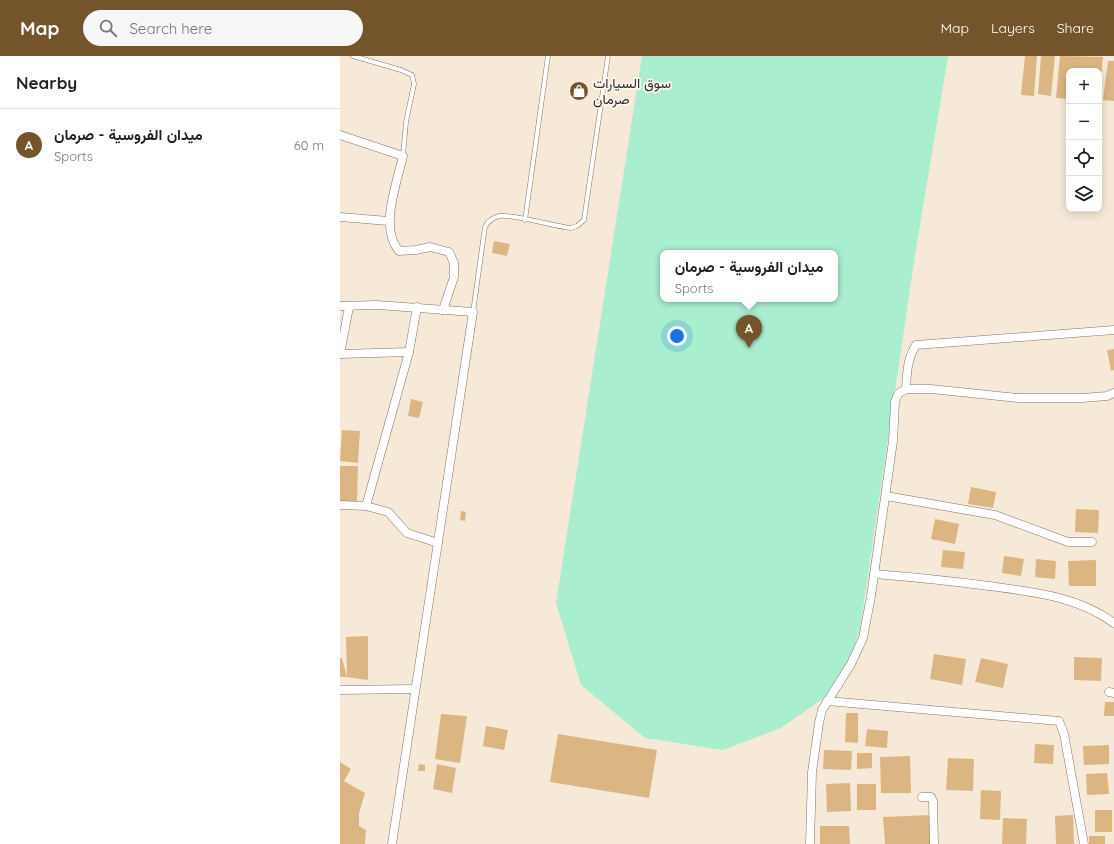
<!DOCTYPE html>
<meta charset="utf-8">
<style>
body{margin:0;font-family:Quicksand,Vazirmatn,sans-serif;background:#f6f6f6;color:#222}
.controls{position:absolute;right:12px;top:12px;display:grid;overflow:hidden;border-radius:8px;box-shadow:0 2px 10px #0003}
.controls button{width:36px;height:36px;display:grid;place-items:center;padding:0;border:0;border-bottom:1px solid #e0e0e0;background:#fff;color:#222;font:20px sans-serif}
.you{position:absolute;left:337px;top:280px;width:14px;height:14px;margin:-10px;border:3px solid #fff;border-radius:50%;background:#1a73e8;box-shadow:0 0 0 6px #1a73e833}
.badge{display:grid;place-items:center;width:26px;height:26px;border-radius:50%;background:#74542a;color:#fff;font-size:13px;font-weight:700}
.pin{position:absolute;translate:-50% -33px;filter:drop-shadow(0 1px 2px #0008)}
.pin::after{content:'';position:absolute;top:21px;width:14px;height:12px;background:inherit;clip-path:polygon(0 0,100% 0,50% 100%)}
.popup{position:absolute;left:320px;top:194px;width:178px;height:52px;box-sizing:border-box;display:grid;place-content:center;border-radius:8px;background:#fff;filter:drop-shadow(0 1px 3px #0005);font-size:13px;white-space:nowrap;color:#767676}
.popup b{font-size:15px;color:#222}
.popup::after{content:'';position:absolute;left:50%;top:100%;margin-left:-8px;border:8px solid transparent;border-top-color:#fff}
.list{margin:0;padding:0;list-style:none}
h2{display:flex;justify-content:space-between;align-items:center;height:52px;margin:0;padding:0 16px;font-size:17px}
h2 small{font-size:13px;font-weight:400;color:#767676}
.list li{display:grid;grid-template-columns:26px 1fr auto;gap:12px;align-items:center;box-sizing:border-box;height:72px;padding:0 16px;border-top:1px solid #e0e0e0}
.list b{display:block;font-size:15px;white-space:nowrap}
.list p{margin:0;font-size:13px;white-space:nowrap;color:#767676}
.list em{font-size:13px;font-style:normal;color:#767676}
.icon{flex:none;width:22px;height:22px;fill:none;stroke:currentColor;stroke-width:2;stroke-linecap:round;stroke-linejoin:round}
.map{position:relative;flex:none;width:774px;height:788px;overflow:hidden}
header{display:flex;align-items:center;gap:24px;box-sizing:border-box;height:56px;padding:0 20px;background:#74542a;color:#fff}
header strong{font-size:19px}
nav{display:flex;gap:22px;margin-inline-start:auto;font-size:14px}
.search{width:280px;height:36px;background:#f6f6f6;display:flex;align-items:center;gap:10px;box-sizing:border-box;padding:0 14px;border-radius:22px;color:#767676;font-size:15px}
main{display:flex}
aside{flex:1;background:#fff}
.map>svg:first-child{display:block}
.green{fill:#aaeed0;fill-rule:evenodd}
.building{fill:#dcb682}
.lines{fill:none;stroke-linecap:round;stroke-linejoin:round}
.lane-casing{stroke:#807464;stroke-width:5}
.street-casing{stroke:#807464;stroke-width:9}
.lane{stroke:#fff;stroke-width:4}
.street{stroke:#fff;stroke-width:8}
.labels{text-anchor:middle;stroke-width:3.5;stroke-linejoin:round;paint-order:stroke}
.poi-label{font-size:14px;fill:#312c25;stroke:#fdf8f1;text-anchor:start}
</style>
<header>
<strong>Map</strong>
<div class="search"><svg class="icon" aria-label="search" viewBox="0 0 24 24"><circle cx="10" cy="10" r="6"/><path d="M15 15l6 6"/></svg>Search here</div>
<nav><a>Map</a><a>Layers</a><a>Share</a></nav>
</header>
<main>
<aside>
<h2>Nearby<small></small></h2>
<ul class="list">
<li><span class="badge">A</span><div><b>ميدان الفروسية - صرمان</b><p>Sports</p></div><em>60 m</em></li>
</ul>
</aside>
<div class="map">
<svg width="774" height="788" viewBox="0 0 774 788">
<rect width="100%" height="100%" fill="#f7e9d8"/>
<path class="green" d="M302 0H608L575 199 520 573 510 602 484 642 441 672 383 694 305 682 241 629 216 547ZM323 197H495V243H323Z"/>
<g class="building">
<path d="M685 0H697L694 40 681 39Z"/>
<path d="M701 0H715L711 40 698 38Z"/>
<path d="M720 0 763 1 760 34 759 15H729V43L716 42Z"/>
<path d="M768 5H774V45L763 44Z"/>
<path d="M154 185 170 188 167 200 152 197Z"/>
<path d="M774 293V314L771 315 767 294Z"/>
<path d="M71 343 83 346 79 362 68 360Z"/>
<path d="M2 374 20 375 18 407 0 405Z"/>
<path d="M0 410H18L17 445H0Z"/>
<path d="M631 431 656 436 653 452 628 448Z"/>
<path d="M736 453 759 454 758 477 735 476Z"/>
<path d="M121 455 126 456 125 465 120 464Z"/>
<path d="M595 463 619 468 615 488 591 483Z"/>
<path d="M603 494 625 496 623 513 601 511Z"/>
<path d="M664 500 684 503 681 520 662 517Z"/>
<path d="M696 503 716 505 715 523 695 521Z"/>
<path d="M756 504V530H729L728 505Z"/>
<path d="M28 580V624L7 621 6 581Z"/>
<path d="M594 598 626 603 622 629 590 623Z"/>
<path d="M734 601 762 602 761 625 734 624Z"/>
<path d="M0 602H2L7 621H0Z"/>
<path d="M641 602 668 608 663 632 635 626Z"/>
<path d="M765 646H774V660H764Z"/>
<path d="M506 657H518V687L505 686Z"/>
<path d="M101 658 127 660 120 707 95 703Z"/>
<path d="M146 670 168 674 164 694 143 690Z"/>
<path d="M527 673 548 675 547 692 525 690Z"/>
<path d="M218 678 317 694 309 742 210 726Z"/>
<path d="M695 688 714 689 713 708 694 707Z"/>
<path d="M769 689V708L744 709 743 690Z"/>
<path d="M484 694 512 695 511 714 483 713Z"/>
<path d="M517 697H532V712L517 713Z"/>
<path d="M570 700 571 737H541L540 701Z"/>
<path d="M608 702 634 703 633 735 606 734Z"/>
<path d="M0 706 11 713 4 725 25 737 19 757V770L26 774 25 788H0Z"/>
<path d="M79 708 85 709V715H78Z"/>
<path d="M97 708 116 712 112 737 93 733Z"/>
<path d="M767 717 769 738 747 739 746 718Z"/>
<path d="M510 727 511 755 487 756 486 728Z"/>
<rect x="517" y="728" width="19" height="26"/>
<path d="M641 734 661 735 660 764 640 763Z"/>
<rect x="755" y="754" width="17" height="22"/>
<path d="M591 759 592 788H545L543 761Z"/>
<path d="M733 759 734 788H716L715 760Z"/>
<path d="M663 762 687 763 686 788H662Z"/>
<path d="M480 770H509L510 788H480Z"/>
<rect x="749" y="780" width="16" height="8"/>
</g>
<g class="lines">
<defs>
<g id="lane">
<path d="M13 0 61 14 72 19 74 28 66 66 63 100"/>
<path d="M185 164 208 0"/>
<path d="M133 256 145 171C148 165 152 162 159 160 174 158 213 170 231 172L237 170 244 164 268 0"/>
</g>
<g id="street">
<path d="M0 79 63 100C57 127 39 172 59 195L76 194 90 191 109 196 114 207V221L103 254"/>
<path d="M0 161 48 165"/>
<path d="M0 250 37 249 133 256 52 788"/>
<path d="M0 298 69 296"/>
<path d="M0 298 9 251"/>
<path d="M566 333C567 317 567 303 576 289L774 274"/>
<path d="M546 440 655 459 728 486H752"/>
<path d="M0 449 26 450 48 456 67 477 98 487"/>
<path d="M26 450 69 296 77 251"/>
<path d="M534 518C572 521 611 525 649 530 693 536 737 540 774 567"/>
<path d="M0 634 75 633"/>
<path d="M769 636 774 637"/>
<path d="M487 645 719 665 724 678 744 788"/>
<path d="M582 741H591L593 745 594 788"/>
<path d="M470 788 472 716 479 667 482 654 511 608 523 582 531 540 553 385 555 346 558 338 566 333H591L678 342H742L767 340 774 337"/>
</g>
</defs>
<use href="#lane" class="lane-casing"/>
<use href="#street" class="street-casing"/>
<use href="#lane" class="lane"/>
<use href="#street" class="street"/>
</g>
<defs>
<symbol id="shop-disc" viewBox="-11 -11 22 22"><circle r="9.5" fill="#74542a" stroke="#fdf8f1"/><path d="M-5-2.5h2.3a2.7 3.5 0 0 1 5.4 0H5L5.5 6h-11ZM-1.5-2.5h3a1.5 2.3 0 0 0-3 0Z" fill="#fff"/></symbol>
</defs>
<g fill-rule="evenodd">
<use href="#shop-disc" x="228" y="24" width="22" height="22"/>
</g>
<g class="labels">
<g class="poi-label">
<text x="253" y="32">سوق السيارات<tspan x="253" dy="16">صرمان</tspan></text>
</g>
</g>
</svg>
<div class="controls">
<button>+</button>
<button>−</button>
<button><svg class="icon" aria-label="locate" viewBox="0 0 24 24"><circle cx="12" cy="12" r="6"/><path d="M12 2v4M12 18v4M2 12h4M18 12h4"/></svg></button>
<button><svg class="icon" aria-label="layers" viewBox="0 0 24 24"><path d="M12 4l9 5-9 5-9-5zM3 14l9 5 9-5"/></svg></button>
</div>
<div class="you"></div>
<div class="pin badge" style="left:409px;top:292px">A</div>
<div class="popup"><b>ميدان الفروسية - صرمان</b>Sports</div>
</div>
</main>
